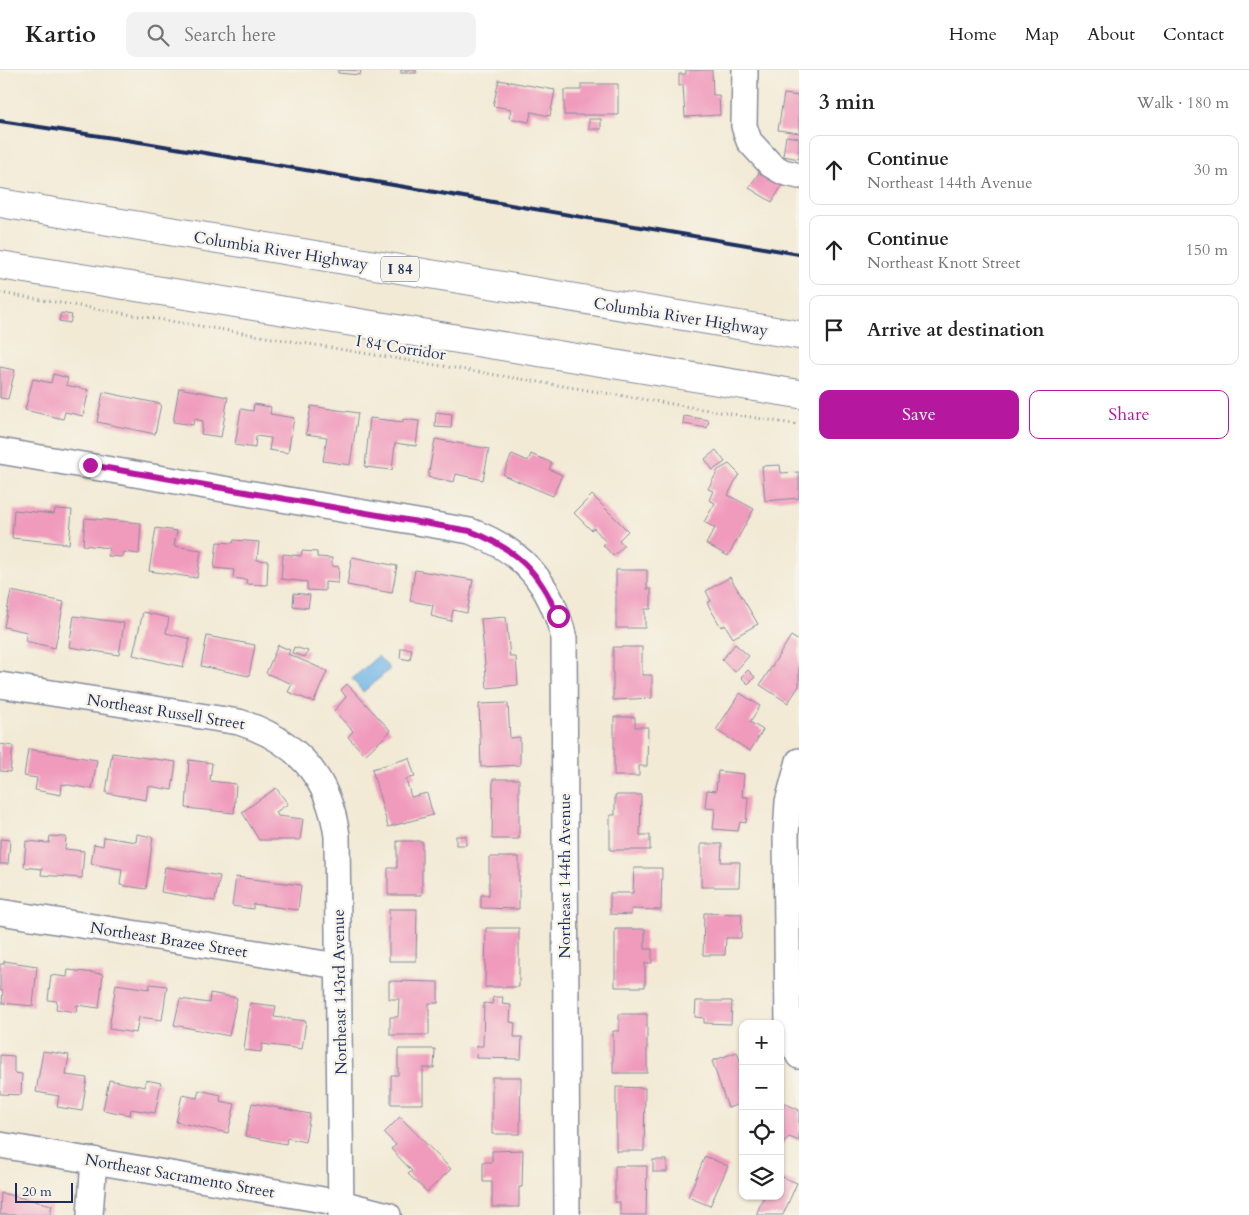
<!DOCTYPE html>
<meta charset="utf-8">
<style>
body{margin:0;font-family:Cardo,serif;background:#f2f2f2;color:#222}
.controls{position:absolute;right:15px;bottom:15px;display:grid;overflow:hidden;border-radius:10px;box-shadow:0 1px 4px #0004}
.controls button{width:45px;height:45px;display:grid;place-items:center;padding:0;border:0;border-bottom:1px solid #e0e0e0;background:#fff;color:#222;font:25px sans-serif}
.scale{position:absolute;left:15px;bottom:12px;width:58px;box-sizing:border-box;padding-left:5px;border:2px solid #1b2f5e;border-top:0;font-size:14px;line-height:18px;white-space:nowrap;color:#1b2f5e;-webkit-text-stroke:4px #f7f3e8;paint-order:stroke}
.stop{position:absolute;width:15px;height:15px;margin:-11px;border:4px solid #b5179e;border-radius:50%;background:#fff}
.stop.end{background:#b5179e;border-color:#fff;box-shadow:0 1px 5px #0008}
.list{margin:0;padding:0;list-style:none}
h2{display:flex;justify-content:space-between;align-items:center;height:65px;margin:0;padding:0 20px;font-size:21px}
h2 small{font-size:16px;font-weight:400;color:#767676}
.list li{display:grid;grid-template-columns:32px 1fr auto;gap:15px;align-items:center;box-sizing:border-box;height:70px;margin:0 10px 10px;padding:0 10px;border:1px solid #e0e0e0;border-radius:10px}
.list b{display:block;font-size:19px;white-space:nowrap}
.list p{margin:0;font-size:16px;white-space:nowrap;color:#767676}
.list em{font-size:16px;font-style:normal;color:#767676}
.actions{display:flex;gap:10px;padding:15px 20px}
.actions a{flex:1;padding:11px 0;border:1px solid #b5179e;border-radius:10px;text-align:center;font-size:18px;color:#b5179e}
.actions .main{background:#b5179e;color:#fff}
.icon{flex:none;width:28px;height:28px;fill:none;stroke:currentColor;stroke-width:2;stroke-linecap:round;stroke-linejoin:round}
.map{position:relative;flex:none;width:799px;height:1145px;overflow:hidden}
header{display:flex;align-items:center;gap:30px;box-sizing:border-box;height:70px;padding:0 25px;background:#fff;border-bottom:1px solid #e0e0e0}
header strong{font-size:24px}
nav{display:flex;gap:28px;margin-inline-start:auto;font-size:18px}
.search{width:350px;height:45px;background:#f2f2f2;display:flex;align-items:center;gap:12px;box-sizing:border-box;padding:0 18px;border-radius:10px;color:#767676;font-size:19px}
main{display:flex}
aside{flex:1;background:#fff}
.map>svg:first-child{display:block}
.water{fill:#6fb6e6;stroke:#4572a2}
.building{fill:#f09abc}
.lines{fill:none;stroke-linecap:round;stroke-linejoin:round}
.minor-casing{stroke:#868c9a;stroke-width:28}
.highway-casing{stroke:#868c9a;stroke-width:30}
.path{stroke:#868c9a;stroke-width:3;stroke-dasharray:1 4;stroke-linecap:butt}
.minor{stroke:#fff;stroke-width:25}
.highway{stroke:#fff;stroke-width:28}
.rail{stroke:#1b2f5e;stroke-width:4}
.route{stroke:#b5179e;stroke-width:6}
.labels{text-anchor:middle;stroke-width:4.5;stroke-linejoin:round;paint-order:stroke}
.shield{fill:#f7f3e8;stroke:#5d6a87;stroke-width:1}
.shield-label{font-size:15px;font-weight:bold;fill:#1b2f5e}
.street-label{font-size:16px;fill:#1b2f5e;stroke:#f7f3e8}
</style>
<header>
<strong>Kartio</strong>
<div class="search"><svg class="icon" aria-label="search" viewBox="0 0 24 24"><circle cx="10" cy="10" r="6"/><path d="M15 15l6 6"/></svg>Search here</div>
<nav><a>Home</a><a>Map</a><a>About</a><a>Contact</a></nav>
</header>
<main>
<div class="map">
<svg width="799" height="1145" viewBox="0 0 799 1145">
<rect width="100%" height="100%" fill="#f7f3e8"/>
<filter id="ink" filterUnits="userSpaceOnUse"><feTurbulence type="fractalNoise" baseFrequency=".02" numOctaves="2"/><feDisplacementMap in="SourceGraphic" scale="10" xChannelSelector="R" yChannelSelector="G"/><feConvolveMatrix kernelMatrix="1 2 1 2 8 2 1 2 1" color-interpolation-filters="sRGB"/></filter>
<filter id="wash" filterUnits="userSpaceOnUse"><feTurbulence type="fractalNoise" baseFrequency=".0096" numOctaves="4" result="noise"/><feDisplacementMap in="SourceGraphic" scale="20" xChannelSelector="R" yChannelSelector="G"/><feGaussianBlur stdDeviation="1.12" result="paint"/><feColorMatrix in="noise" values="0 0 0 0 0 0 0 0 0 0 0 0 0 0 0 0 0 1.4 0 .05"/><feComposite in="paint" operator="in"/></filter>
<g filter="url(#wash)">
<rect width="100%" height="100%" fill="#f2ead5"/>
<path class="water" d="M378 586 390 599 363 622 352 609Z"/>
<g id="blocks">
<g class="building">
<path d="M338 0H361L360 5 338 3Z"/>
<rect x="401" y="0" width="15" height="3"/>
<path d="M686 0H712L713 25H719L720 45 685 47 683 15 679 16V4H686Z"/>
<path d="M499 10 555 20 550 46 531 42 529 52 509 48 511 39 493 36Z"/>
<path d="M581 14H618V45H564V20H581Z"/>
<path d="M784 24 799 26V63L778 60Z"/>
<rect x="589" y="49" width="12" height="10"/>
<path d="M786 66 799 68V89L783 86Z"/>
<path d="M760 101 783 114 772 132 749 118Z"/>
<path d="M61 243 72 245 70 253 59 251Z"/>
<path d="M0 297 15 300 8 329 0 328Z"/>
<path d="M53 304 68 308 66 315 89 320 83 346 65 342 63 349 25 340 33 309 51 313Z"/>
<path d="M179 318 228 327 221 367 201 364 203 351 194 349 193 355 173 352Z"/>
<path d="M103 322 161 334 155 364 97 352Z"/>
<path d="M254 334 271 337 270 344 294 348 288 383 269 380 271 368 256 366 255 378 235 375 241 339 253 341Z"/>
<path d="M311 336 358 343 350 395 323 391 327 367 306 364Z"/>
<path d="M436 342 452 344 451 358 435 357Z"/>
<path d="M684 346 709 350 707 358 683 354Z"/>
<path d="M370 348 403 352V349L419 351 416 376 395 373 392 400 365 397Z"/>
<path d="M435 369 489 379 483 410 456 404 454 412 428 407Z"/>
<path d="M716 380 725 392 713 400 705 389Z"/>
<path d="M512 384 528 391 531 384 552 393 549 399 562 405 553 426 503 405Z"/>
<path d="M729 394 739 404 728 425 754 439 728 486 706 474 715 458 704 452 715 433 709 430 713 421 708 419 718 400Z"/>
<path d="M780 395 781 403 799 402V428L765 431 762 396Z"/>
<path d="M592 425 628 461 619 470 624 476 613 486 603 475 606 472 594 458 591 460 574 443Z"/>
<path d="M55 439 72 440 69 474 12 468 14 440 54 444Z"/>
<path d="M85 448 141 453 139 484 123 482 122 487 108 486 109 478 83 475Z"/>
<path d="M156 458 177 461 174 476 201 480 197 508 149 501Z"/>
<path d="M234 470 259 472 257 490 268 491 267 515 246 514 247 510 233 508 234 500 214 498 217 472 233 473Z"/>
<path d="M302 481 317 482V487L332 488V496L339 497 338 513 325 512V521L307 520V512L281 509 283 484 301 486Z"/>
<path d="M352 487 397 496 392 523 347 515Z"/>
<path d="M415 500 473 510 467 543 453 540 451 551 431 546 433 535 410 531Z"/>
<path d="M616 500H647V519H651V539H645V558H616Z"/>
<path d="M730 507 758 554 733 568 725 555 721 557 707 533 711 531 706 521Z"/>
<path d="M11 521 64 532 55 578 25 571 27 562 4 557Z"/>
<path d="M294 523 310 525 308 538 293 536Z"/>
<path d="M143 542 169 548 166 563 190 569 183 597 133 585Z"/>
<path d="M74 546 124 553 119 585 69 577Z"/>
<path d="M506 547 510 587H516L518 615 487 618 481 549Z"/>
<path d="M207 566 255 575 249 606 201 596Z"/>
<path d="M791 566 799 571V616L788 633 760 615Z"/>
<path d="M735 574 749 586 735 602 722 590Z"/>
<path d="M278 575 290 580 288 584 327 601 314 632 288 622 292 614 266 603Z"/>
<path d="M294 577 308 581 305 587 292 583Z"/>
<path d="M613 577H642V605H652V628L613 630Z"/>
<path d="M401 578 412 579 410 590 400 588Z"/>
<path d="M748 600 755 607 748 614 741 607Z"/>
<path d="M347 614 391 661 365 685 348 667 353 661 334 641 346 627 341 620Z"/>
<path d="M740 623 760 636 750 652 763 660 750 681 716 660Z"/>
<path d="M508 633 510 668 520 667V695L481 697 479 634Z"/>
<path d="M614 647H635V657H648L647 696H639V706H614Z"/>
<path d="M0 674 13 676 10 702 0 701Z"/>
<path d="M28 679 97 690 92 719 62 714 61 725 35 720 37 708 24 706Z"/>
<path d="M112 683 176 692 172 720 148 716 146 730 106 723Z"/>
<path d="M409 688 415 707 406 709 411 727 427 723 433 745 388 757 372 699Z"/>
<path d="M189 690 212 693 210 711 236 714 234 743 186 738Z"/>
<path d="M718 701 744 704 742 727H748L746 753 740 752 738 761 713 759 715 739 705 738 707 720 716 721Z"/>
<path d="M493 709H519V769H492Z"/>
<path d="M276 718 288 734 276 742 278 746 303 749 300 770H259L242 742Z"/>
<path d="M615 725H641L640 765H650V780H610V745H615Z"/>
<path d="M137 764 153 767 146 819 120 815 122 799 91 794 94 774 103 776 104 767 136 772Z"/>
<path d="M50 766 66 767 65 779 84 781 82 808 41 805 42 799 24 797 26 771 49 773Z"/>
<rect x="456" y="766" width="10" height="9"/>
<path d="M0 769 10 770 8 794H0Z"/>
<path d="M397 771H422V825H388V798H397Z"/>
<path d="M701 774H722L721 792H740L739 817H701Z"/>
<path d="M489 787H519V839L481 838V825H489Z"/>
<path d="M165 797 220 806 215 831 161 822Z"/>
<path d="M634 798H662L661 840 631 839V845L610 844V823H633Z"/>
<path d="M236 807 301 815 298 840 253 834V839L232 836Z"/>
<path d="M389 839H417L416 891H389Z"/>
<path d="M704 843 742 844 741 868H726L725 885H703Z"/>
<path d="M486 858H519V917H485Z"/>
<path d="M615 859H645V879H652V893H645V917H615Z"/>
<path d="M4 891 37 896 33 936 2 933 3 921 0 920V894H4Z"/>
<path d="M68 900 103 904 99 938 77 935 76 942 56 939 57 931 48 930 51 905 67 907Z"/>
<path d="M389 911 438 912V933H429V965H390V947H398L399 929H389Z"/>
<path d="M116 914 149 919 150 914 167 916 162 950 139 947 136 963 109 959Z"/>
<path d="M210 923 237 928 229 966 174 955 180 929 209 933Z"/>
<path d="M493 927H503L502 934 511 935 510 952 515 953 514 967H522L521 989 476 988 477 976H483L484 933 492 934Z"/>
<path d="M696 931H732L731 954 704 953V948L695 947Z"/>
<path d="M250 933 276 936 274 947 306 951 302 979 262 974 261 982 244 980Z"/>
<path d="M619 944H647V1003H613V961H619Z"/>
<path d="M398 979H435L434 998H423V1034H391V1005H398Z"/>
<path d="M43 981 69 985 66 1005 87 1008 82 1041 57 1037 59 1026 36 1022Z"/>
<path d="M737 982 743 999V1033L728 1038 712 991Z"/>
<path d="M0 985 14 986V1003L22 1004 21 1025 0 1024Z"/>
<path d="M492 1007H521L520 1064H492Z"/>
<path d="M109 1010 145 1017 146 1010 161 1013 155 1043 131 1039 130 1045 103 1040Z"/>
<path d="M616 1017 645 1018 644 1081H616Z"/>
<path d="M199 1020 221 1025 220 1031 235 1034 228 1063 176 1052 182 1025 197 1028Z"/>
<path d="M780 1031 799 1040V1071L789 1067 782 1075 780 1074Z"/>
<path d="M252 1033 310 1044 305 1072 287 1068 286 1074 245 1066Z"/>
<path d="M400 1047 451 1099 427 1122 408 1104 412 1101 391 1079 396 1075 384 1063Z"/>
<path d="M523 1080 522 1117H519V1137H492V1112H483V1092H492V1081Z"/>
<path d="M705 1086 728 1096 710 1136 688 1127Z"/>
<rect x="653" y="1090" width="14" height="12"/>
<path d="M615 1096H647L646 1145H620V1132H615Z"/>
<path d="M780 1106 797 1113 783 1145H756L764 1126H780Z"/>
<path d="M1 1123 52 1135 50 1145H0Z"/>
</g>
</g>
</g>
<g filter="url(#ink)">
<use href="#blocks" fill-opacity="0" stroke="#868c9a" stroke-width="1"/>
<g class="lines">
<defs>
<g id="minor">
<path d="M745 0 744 56 749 71 771 95 783 102 799 106"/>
<path d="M0 381 470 461C523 481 550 512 564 568L567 1145"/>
<path d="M0 615 239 652C296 670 329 706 337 766L341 1145"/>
<path d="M799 691 788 732 786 765 788 958 791 971 799 986"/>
<path d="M0 842 338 896"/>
<path d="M0 1075 341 1133 388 1145"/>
<path d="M90 1145 94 1090"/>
</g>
<g id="highway">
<path d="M0 133 799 265"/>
<path d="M0 195 799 324"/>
</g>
</defs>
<use href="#minor" class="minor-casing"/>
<use href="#highway" class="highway-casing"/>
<path class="path" d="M0 223 799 355"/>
<use href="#minor" class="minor"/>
<use href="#highway" class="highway"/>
<path class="rail" d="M0 51 146 73 799 184"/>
</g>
</g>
<g class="lines" filter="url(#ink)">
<path class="route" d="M90 395 470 461C515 478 539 501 558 546"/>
</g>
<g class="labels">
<rect class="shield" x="381" y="186.5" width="38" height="25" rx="4"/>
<g class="shield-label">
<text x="400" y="204">I 84</text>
</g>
<g class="street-label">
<text transform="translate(281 180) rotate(9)" y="6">Columbia River Highway</text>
<text transform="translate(681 246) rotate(9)" y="6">Columbia River Highway</text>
<text transform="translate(401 277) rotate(9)" y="6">I 84 Corridor</text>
<text transform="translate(166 641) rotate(9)" y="6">Northeast Russell Street</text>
<text transform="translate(564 806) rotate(-90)" y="6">Northeast 144th Avenue</text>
<text transform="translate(169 869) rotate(9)" y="6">Northeast Brazee Street</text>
<text transform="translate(339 922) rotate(-91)" y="6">Northeast 143rd Avenue</text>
<text transform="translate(180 1105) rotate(10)" y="6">Northeast Sacramento Street</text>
</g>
</g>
</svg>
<div class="controls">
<button>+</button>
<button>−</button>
<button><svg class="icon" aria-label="locate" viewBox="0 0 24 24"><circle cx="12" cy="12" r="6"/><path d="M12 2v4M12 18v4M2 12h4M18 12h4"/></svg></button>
<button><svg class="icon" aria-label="layers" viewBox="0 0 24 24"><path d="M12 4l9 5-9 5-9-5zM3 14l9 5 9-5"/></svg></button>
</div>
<div class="scale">20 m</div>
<div class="stop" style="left:558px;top:546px"></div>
<div class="stop end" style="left:90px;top:395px"></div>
</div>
<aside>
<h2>3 min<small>Walk · 180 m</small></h2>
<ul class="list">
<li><svg class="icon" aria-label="ahead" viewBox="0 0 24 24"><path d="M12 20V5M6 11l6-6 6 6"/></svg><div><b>Continue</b><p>Northeast 144th Avenue</p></div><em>30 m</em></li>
<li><svg class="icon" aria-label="ahead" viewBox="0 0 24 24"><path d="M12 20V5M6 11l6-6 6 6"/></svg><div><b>Continue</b><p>Northeast Knott Street</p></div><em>150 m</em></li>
<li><svg class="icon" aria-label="arrive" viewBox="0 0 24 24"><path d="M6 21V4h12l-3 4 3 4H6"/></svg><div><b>Arrive at destination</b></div></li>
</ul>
<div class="actions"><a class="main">Save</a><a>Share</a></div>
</aside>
</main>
